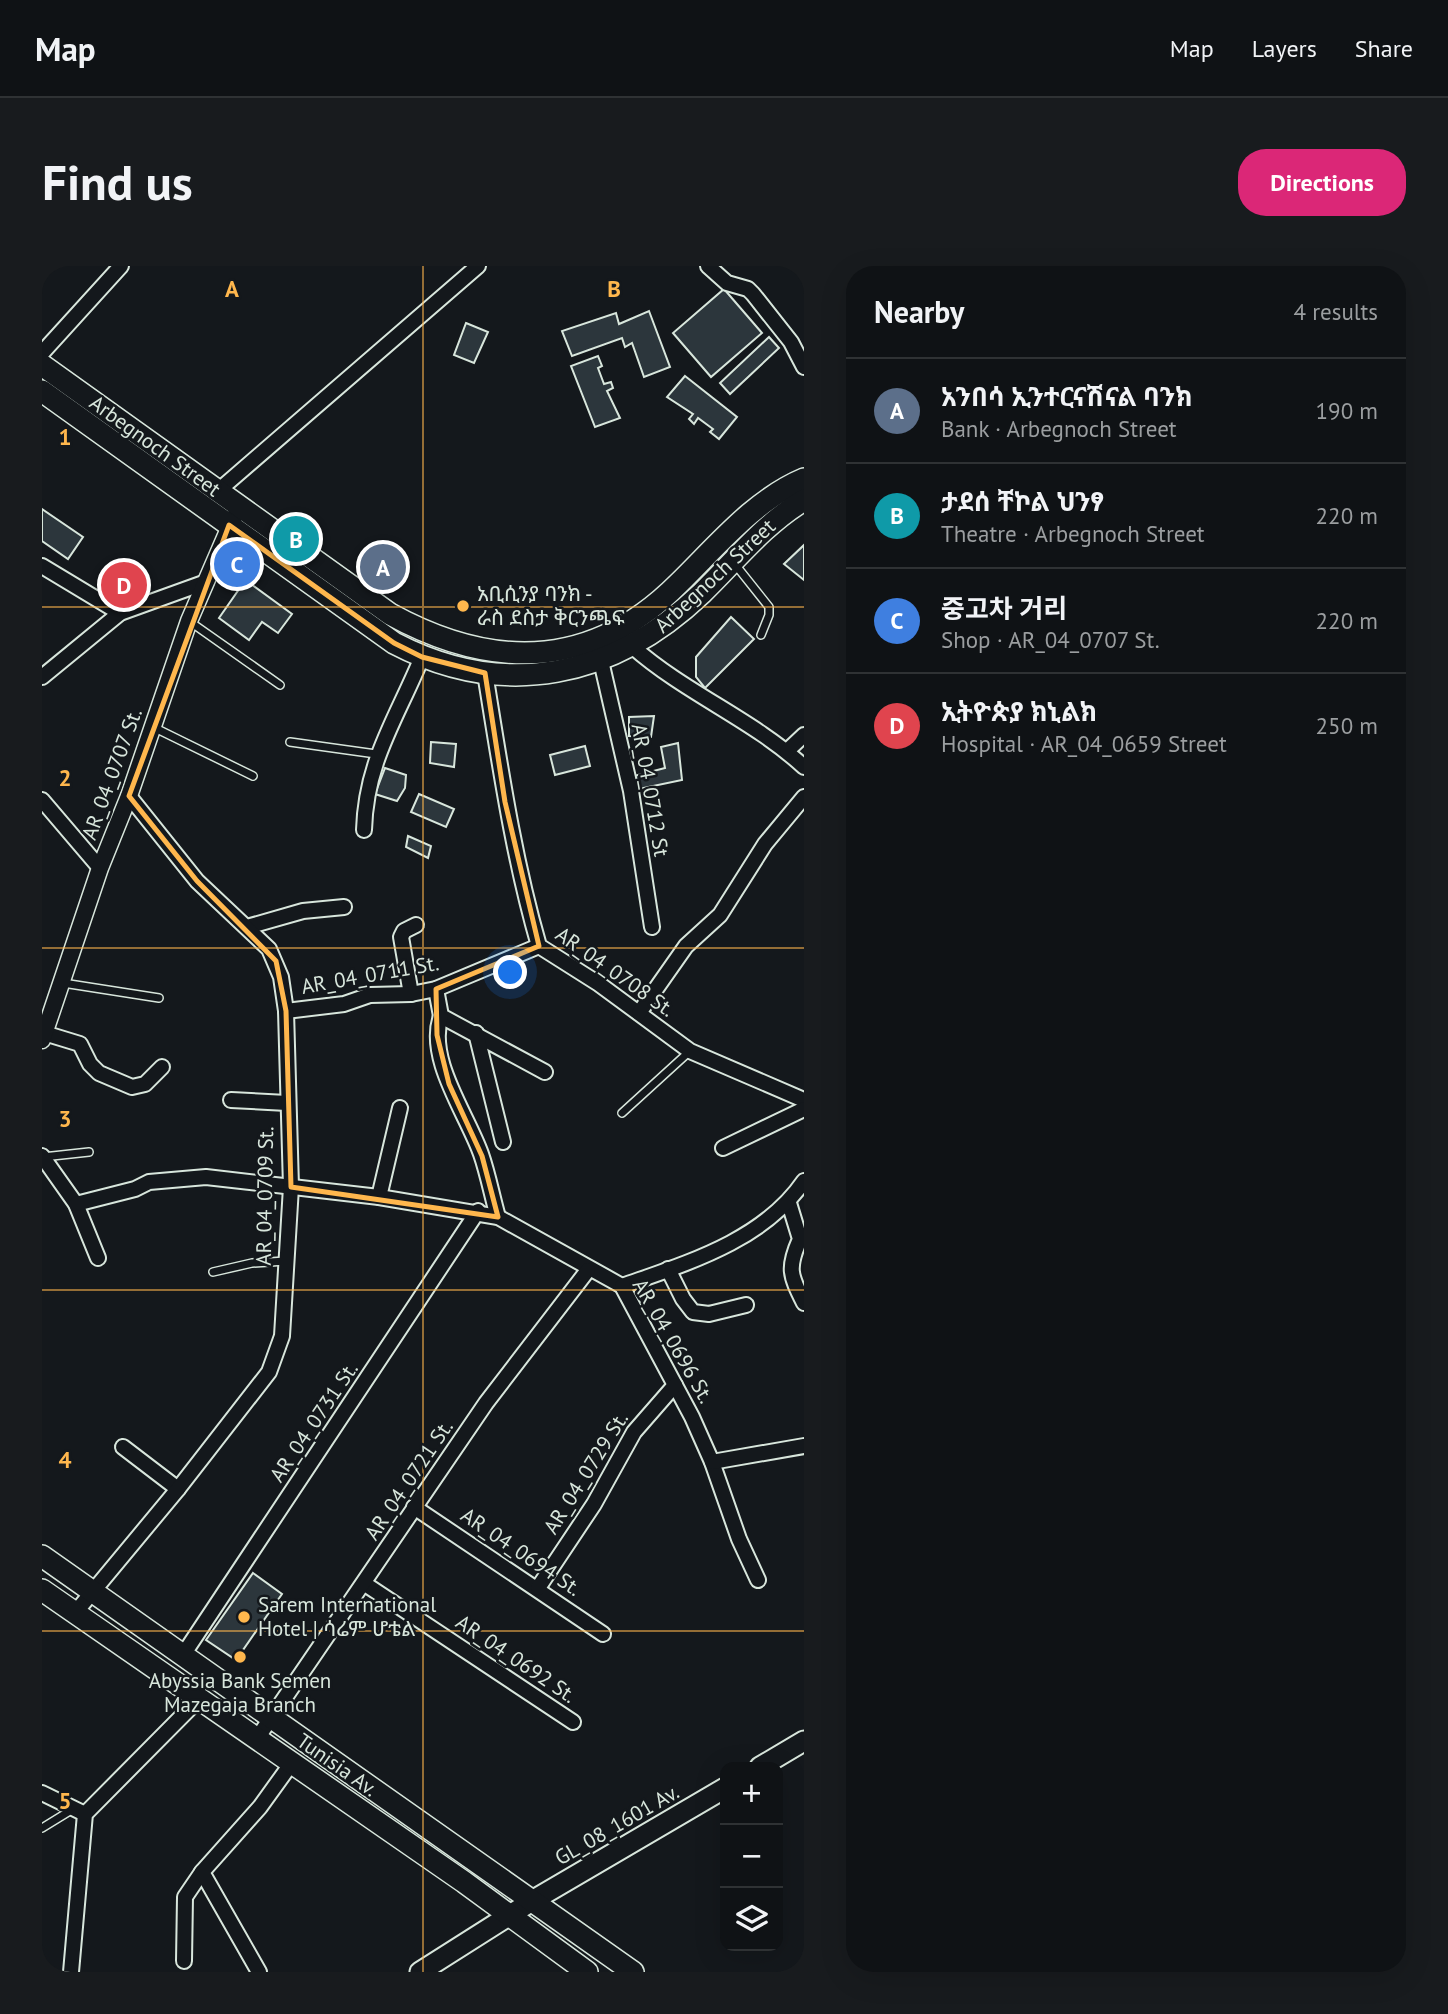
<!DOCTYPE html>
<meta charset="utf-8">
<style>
body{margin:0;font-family:"PT Sans","Noto Sans Ethiopic","Noto Sans KR",sans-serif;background:#181b1e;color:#f1f3f6}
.controls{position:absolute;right:21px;bottom:21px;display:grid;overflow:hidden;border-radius:14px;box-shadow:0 7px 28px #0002}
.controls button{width:63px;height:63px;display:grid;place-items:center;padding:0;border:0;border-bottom:2px solid #2f3234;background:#0f1215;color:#f1f3f6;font:35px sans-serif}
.you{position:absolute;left:469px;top:707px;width:24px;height:24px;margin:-18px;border:5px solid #fff;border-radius:50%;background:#1a73e8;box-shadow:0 0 0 10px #1a73e833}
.badge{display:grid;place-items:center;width:46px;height:46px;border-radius:50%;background:#db2777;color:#fff;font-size:23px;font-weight:700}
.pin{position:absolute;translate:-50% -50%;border:4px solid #fff;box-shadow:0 2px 7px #0006}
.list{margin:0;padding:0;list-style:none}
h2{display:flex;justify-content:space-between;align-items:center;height:91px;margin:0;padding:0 28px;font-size:30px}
h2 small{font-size:23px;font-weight:400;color:#9b9ea0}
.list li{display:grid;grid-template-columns:46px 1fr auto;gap:21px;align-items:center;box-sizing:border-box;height:105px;padding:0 28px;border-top:2px solid #2f3234}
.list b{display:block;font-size:26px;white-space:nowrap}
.list p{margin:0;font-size:23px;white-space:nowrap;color:#9b9ea0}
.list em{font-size:23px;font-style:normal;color:#9b9ea0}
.icon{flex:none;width:38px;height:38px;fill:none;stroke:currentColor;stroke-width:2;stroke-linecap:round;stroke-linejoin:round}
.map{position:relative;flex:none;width:762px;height:1706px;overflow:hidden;border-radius:28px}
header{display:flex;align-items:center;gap:42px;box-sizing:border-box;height:98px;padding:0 35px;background:#0f1215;border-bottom:2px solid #2f3234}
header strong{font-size:33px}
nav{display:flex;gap:38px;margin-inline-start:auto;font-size:24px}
.intro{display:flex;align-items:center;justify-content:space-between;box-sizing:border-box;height:168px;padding:0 42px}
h1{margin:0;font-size:49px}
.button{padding:18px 32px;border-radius:28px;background:#db2777;color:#fff;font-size:24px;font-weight:700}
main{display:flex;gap:42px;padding:0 42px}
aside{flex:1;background:#0f1215;border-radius:28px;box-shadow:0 7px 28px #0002}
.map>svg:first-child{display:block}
.building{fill:#2c363c;stroke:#d8e6dc;stroke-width:2}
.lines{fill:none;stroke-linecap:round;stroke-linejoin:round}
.service-casing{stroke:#d8e6dc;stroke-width:10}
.minor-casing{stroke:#d8e6dc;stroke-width:18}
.tertiary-casing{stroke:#d8e6dc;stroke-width:19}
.secondary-casing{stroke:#d8e6dc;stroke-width:23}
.primary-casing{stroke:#d8e6dc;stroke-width:24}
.service{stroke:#14181c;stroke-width:7}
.minor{stroke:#14181c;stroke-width:14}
.tertiary{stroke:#14181c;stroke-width:16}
.secondary{stroke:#14181c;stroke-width:19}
.primary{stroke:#14181c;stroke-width:21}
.marked{fill:none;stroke:#ffb74d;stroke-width:5;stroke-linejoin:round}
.grid{fill:none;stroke:#ffb74d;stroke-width:2;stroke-opacity:0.55}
.poi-dot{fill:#ffb74d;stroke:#14181c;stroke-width:2.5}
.labels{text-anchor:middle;stroke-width:5;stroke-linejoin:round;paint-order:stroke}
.street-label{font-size:21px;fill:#d8e6dc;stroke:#14181c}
.poi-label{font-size:21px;fill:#d8e6dc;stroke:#14181c;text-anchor:start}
.grid-label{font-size:23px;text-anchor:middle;font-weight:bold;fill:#ffb74d;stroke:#14181c;stroke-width:5;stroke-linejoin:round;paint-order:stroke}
</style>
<header>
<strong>Map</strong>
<nav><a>Map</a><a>Layers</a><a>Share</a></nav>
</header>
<div class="intro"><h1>Find us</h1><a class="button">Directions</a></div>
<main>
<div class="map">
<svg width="762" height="1706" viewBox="0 0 762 1706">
<rect width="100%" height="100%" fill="#14181c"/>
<g class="building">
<path d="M682 23 720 67 669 111 631 67Z"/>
<path d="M607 45 628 101 602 111 590 77 583 81 580 72 530 90 520 65 574 47 577 58Z"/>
<path d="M424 57 446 66 432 97 412 89Z"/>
<path d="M727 71 737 82 688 128 678 117Z"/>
<path d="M556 90 560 100 556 102 562 118 569 116 571 122 565 125 578 152 553 161 529 100Z"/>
<path d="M643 110 695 151 677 173 668 166 671 163 656 152 652 158 647 153 651 148 625 131Z"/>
<path d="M0 243 41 271 26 293 0 275Z"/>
<path d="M762 279V314L742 298Z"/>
<path d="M77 306 94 316 85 334 70 323Z"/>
<path d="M209 318 250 348 236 367 220 356 207 374 177 352 200 319Z"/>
<path d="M689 351 712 373 663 422 654 411V391Z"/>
<path d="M612 450 609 471 587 470V451Z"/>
<path d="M389 476 414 478 412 501 388 497Z"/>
<path d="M636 477 640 514 592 524V510L623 502 619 481Z"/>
<path d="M543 480 548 500 513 509 508 489Z"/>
<path d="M343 502 364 509 363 522 355 535 333 528Z"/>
<path d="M377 528 412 543 404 561 369 546Z"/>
<path d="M366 570 389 580 386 592 364 581Z"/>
<path d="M211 1307 240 1328 194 1394 164 1374Z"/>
</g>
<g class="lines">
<defs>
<g id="service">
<path d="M692 297 727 341V349L719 369"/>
<path d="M147 355 238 419"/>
<path d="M111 461 211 510"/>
<path d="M248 476 334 488"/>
<path d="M21 717 117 732"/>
<path d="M580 847 648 785"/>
<path d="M1 891 47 886"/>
<path d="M171 1006 210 997 244 995"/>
<path d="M0 1562 31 1543"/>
</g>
<g id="minor">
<path d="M666 0 685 17 706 23 711 28 749 76 762 101"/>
<path d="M0 87 79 0"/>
<path d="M176 225 436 0"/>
<path d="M0 300 78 347"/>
<path d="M591 381C643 427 713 455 762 501"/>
<path d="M559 395 589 525 610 661"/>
<path d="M443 407C458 499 471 590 497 680L557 718 648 785 762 834"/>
<path d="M0 411 78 347 164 316"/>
<path d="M745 485 762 469"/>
<path d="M0 534 58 602"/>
<path d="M322 564C324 495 354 454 380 391"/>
<path d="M205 661 261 645 302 641"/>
<path d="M394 723 399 750 503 806"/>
<path d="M369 728 359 671 362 665 374 659"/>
<path d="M244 745 302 738 328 729 369 728 394 723 497 680"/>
<path d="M597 747 644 680 678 649 723 578 762 531"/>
<path d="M399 750C384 793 425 848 439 888 446 908 450 930 456 951"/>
<path d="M2 767 38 778 48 798 57 807 90 821 103 818 120 801"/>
<path d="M434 767 461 876"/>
<path d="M189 834 245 837"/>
<path d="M681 882 762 843"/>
<path d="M0 890 34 938 56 992"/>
<path d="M337 931 358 842"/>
<path d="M747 937 758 973C745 1002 748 1009 762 1037"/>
<path d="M34 938 93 923 107 916 164 911 337 931 456 951 580 1020 650 1151 670 1196 697 1273 716 1314"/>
<path d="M626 1003 641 1033 651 1046 667 1048 704 1039"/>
<path d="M580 1020C645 997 721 975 762 915"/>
<path d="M81 1181 136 1223"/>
<path d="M670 1196 762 1180"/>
<path d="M372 1241 561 1368"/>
<path d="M323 1318 531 1456"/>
<path d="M496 1322 552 1238 592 1166 633 1119"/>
<path d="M33 1347 136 1223 227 1106 240 1070 249 921 244 745 239 711 227 683 155 615 87 530"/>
<path d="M141 1389 436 945"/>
<path d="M214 1474 444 1137 546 1004"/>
<path d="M0 1527 43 1548"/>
<path d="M142 1695 143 1631 160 1606"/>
<path d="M29 1706 43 1548 157 1433"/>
<path d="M217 1706 160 1606 218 1541 249 1498"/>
</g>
<path id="tertiary" d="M0 774 58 602 87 530 147 355 192 251"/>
<g id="secondary">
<path d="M718 1501 762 1475"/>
<path d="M378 1706 490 1635 683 1522"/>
</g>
<g id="primary">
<path d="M0 99 348 348C450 404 550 404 636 318 674 281 712 234 762 213"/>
<path d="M0 125 352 377C463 435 572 411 660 327 693 295 722 258 762 234"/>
<path d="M0 1290 591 1706"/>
<path d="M0 1324 422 1616 545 1706"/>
</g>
</defs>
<use href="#service" class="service-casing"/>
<use href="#minor" class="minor-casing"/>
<use href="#tertiary" class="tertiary-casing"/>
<use href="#secondary" class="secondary-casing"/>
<use href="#primary" class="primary-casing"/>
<use href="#service" class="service"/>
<use href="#minor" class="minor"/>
<use href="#tertiary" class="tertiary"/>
<use href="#secondary" class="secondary"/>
<use href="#primary" class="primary"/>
</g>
<path class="marked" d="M187 259 352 377 380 391 443 407 463 536 497 680 394 723 395 769 407 818 440 890 456 951 249 921 244 745 234 695 155 615 87 530Z"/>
<path class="grid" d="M381 0V1706M0 341H762M0 682H762M0 1024H762M0 1365H762"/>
<g class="poi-dot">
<circle cx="421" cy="340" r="7"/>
<circle cx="202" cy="1351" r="7"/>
<circle cx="198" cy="1391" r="7"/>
</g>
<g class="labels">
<g class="street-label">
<text transform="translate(113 180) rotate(36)" y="7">Arbegnoch Street</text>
<text transform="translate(673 310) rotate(-43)" y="7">Arbegnoch Street</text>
<text transform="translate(70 508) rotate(-70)" y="7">AR_04_0707 St.</text>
<text transform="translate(608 524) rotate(80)" y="7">AR_04_0712 St</text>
<text transform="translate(573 706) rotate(35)" y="7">AR_04_0708 St.</text>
<text transform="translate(328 709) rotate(-10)" y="7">AR_04_0711 St.</text>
<text transform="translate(223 930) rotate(-89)" y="7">AR_04_0709 St.</text>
<text transform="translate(631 1075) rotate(60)" y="7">AR_04_0696 St.</text>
<text transform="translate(272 1156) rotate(-56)" y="7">AR_04_0731 St.</text>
<text transform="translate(544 1207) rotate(-58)" y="7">AR_04_0729 St.</text>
<text transform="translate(367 1214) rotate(-56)" y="7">AR_04_0721 St.</text>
<text transform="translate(479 1286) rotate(34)" y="7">AR_04_0694 St.</text>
<text transform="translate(474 1393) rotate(34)" y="7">AR_04_0692 St.</text>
<text transform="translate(295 1499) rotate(35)" y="7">Tunisia Av.</text>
<text transform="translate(575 1559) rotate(-30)" y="7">GL_08_1601 Av.</text>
</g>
<g class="poi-label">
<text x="435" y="335">አቢሲንያ ባንክ -<tspan x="435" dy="24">ራስ ደስታ ቅርንጫፍ</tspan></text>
<text x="216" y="1346">Sarem International<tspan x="216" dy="24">Hotel | ሳሬም ሆቴል</tspan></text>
<text x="198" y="1422" text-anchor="middle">Abyssia Bank Semen<tspan x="198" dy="24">Mazegaja Branch</tspan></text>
</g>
</g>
<g class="grid-label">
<text x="190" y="31">A</text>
<text x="572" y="31">B</text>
<text x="23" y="179">1</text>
<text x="23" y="520">2</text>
<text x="23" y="861">3</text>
<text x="23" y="1202">4</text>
<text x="23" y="1543">5</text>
</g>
</svg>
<div class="controls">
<button>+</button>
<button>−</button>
<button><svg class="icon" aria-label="layers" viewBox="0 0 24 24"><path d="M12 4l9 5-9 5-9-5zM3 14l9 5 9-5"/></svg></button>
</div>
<div class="you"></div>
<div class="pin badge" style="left:341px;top:301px;background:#5c6f8a">A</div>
<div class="pin badge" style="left:254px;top:273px;background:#0f9aa8">B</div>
<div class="pin badge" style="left:195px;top:298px;background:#3f7fe0">C</div>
<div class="pin badge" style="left:82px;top:319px;background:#e0444e">D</div>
</div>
<aside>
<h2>Nearby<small>4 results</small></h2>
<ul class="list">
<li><span class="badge" style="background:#5c6f8a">A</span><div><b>አንበሳ ኢንተርናሽናል ባንክ</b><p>Bank · Arbegnoch Street</p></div><em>190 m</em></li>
<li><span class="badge" style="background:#0f9aa8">B</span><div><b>ታደሰ ቸኮል ህንፃ</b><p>Theatre · Arbegnoch Street</p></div><em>220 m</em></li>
<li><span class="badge" style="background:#3f7fe0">C</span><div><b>중고차 거리</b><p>Shop · AR_04_0707 St.</p></div><em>220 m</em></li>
<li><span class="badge" style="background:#e0444e">D</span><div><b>ኢትዮጵያ ክኒልክ</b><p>Hospital · AR_04_0659 Street</p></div><em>250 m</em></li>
</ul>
</aside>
</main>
